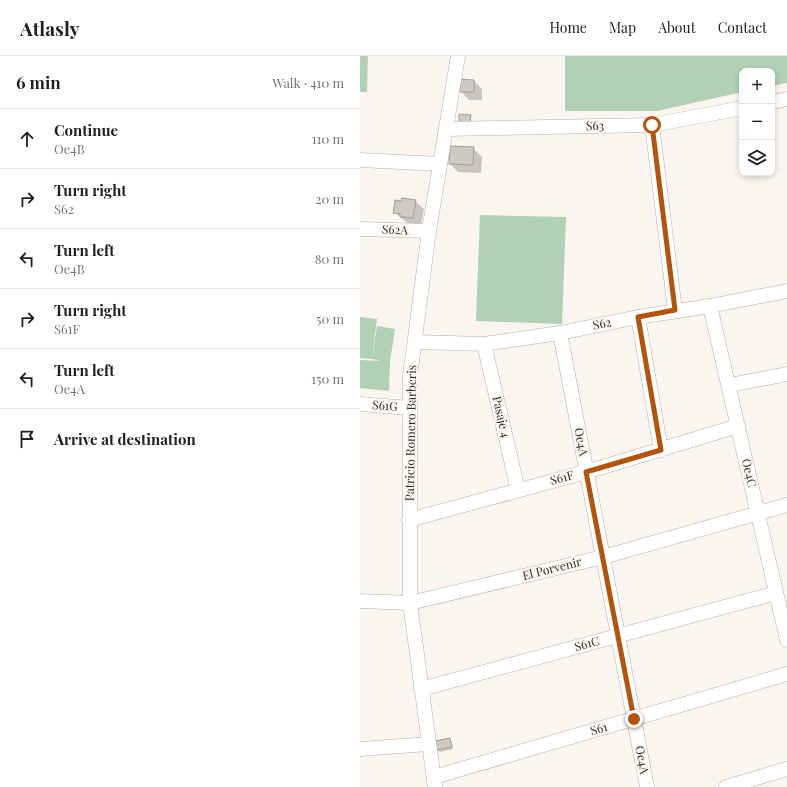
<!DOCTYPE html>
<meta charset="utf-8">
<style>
body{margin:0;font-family:"Playfair Display",serif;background:#f2f2f2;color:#202124}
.controls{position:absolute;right:12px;top:12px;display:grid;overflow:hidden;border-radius:8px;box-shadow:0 2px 6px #0003}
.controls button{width:36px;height:36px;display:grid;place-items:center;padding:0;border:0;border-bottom:1px solid #e0e0e0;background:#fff;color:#202124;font:20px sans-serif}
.stop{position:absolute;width:12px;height:12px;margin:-9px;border:3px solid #b45309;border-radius:50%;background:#fff}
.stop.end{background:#b45309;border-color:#fff;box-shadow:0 1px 4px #0008}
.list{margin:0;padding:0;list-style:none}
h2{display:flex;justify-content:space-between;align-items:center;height:52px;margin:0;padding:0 16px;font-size:17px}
h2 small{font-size:13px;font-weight:400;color:#757577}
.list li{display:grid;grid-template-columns:26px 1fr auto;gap:12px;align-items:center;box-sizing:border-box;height:60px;padding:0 16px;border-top:1px solid #e0e0e0}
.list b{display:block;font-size:15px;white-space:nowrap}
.list p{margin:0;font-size:13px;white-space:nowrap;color:#757577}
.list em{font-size:13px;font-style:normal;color:#757577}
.icon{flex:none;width:22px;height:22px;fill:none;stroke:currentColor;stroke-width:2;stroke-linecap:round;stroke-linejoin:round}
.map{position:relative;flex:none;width:427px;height:731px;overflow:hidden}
header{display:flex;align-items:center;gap:24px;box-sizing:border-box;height:56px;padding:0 20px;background:#fff;border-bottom:1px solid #e0e0e0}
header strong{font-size:19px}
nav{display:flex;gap:22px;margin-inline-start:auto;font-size:14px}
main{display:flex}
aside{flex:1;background:#fff}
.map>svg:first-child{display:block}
.green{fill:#b2d0b5}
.shadow{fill:#0003}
.building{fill:#cfc9c4;stroke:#a39e99}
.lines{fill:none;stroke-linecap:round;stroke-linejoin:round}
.minor-casing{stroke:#b4afa9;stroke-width:15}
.minor{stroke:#fff;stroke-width:14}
.route{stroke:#b45309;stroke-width:5}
.labels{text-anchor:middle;stroke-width:4;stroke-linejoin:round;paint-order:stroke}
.street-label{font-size:12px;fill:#33312f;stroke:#faf5ef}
</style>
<header>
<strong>Atlasly</strong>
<nav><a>Home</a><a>Map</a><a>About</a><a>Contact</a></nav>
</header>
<main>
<aside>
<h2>6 min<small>Walk · 410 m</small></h2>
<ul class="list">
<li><svg class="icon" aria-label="ahead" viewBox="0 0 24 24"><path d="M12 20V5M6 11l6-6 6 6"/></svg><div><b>Continue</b><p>Oe4B</p></div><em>110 m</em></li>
<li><svg class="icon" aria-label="right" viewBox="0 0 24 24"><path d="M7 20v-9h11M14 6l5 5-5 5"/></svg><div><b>Turn right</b><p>S62</p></div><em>20 m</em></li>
<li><svg class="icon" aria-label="left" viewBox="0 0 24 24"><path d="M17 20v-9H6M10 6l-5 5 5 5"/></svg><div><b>Turn left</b><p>Oe4B</p></div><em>80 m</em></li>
<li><svg class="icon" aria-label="right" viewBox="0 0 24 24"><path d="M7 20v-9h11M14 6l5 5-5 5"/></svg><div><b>Turn right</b><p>S61F</p></div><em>50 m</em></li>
<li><svg class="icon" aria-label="left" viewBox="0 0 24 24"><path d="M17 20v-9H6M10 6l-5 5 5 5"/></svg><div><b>Turn left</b><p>Oe4A</p></div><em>150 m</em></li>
<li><svg class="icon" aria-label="arrive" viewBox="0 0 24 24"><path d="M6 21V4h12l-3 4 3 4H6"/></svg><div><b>Arrive at destination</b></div></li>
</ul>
</aside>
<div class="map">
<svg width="427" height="731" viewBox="0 0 427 731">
<rect width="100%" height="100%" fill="#faf5ef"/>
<g class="green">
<path d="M0 0H8L7 36H0Z"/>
<path d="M205 0H427V27L412 30V15H382V36L297 55H205Z"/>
<path d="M120 159 206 161 202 268 116 265Z"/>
<path d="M0 261 17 263 12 303 0 302Z"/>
<path d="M17 270 35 273 30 306 29 335 0 332V304L21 305 12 303Z"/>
</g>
<g class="shadow">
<path d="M114 25 122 33V44H109L101 35Z"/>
<path d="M113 92 122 101 121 117 98 116 90 108Z"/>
<path d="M55 145 64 153 61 170 49 168 34 156Z"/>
<path d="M90 683 93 693 80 696 78 694Z"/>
</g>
<g class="building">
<path d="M100 23 114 24V36H100Z"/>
<path d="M99 58 111 59 110 67 99 66Z"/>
<path d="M90 90 114 91 113 109 89 108Z"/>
<path d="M42 142 56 144 53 162 40 161V158L33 157 35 144 41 145Z"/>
<path d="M90 682 92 691 77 694 75 685Z"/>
</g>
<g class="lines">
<defs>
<g id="minor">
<path d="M412 46 427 43"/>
<path d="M292 69 315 254"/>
<path d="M86 73 292 69 382 52"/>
<path d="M0 104 80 108"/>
<path d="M0 173 69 175"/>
<path d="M350 250 427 584"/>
<path d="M278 261 301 394"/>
<path d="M200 277 287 731"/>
<path d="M55 286 124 288 200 277 278 261 350 250 427 235"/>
<path d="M124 288 158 434"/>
<path d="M370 329 427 318"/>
<path d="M0 348 49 352"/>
<path d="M49 464 226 416 378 370"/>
<path d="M0 545 50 547 243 501 427 449"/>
<path d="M61 633 416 537"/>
<path d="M0 693 69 688"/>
<path d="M74 721 427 618"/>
<path d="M75 731 50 547V320L69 175 98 0"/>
<path d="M366 731 427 713"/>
</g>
</defs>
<use href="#minor" class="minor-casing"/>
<use href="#minor" class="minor"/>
</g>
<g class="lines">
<path class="route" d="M274 663 226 416 301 394 278 261 315 254 292 69"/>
</g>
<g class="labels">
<g class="street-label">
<text transform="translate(235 70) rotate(-1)" y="4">S63</text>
<text transform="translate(35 174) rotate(2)" y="4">S62A</text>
<text transform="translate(242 268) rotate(-12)" y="4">S62</text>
<text transform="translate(25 350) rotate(4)" y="4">S61G</text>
<text transform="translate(141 361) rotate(77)" y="4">Pasaje 4</text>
<text transform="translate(51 377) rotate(-89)" y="4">Patricio Romero Barberis</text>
<text transform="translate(221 386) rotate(79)" y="4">Oe4A</text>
<text transform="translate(389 417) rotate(77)" y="4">Oe4C</text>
<text transform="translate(202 422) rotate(-15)" y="4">S61F</text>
<text transform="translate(192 513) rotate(-14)" y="4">El Porvenir</text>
<text transform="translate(227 588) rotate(-15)" y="4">S61C</text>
<text transform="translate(239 673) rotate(-16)" y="4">S61</text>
<text transform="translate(282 704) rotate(79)" y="4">Oe4A</text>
</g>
</g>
</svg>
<div class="controls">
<button>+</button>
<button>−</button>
<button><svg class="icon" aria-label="layers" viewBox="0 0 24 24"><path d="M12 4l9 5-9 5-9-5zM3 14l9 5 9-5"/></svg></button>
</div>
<div class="stop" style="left:292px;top:69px"></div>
<div class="stop end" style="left:274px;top:663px"></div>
</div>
</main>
